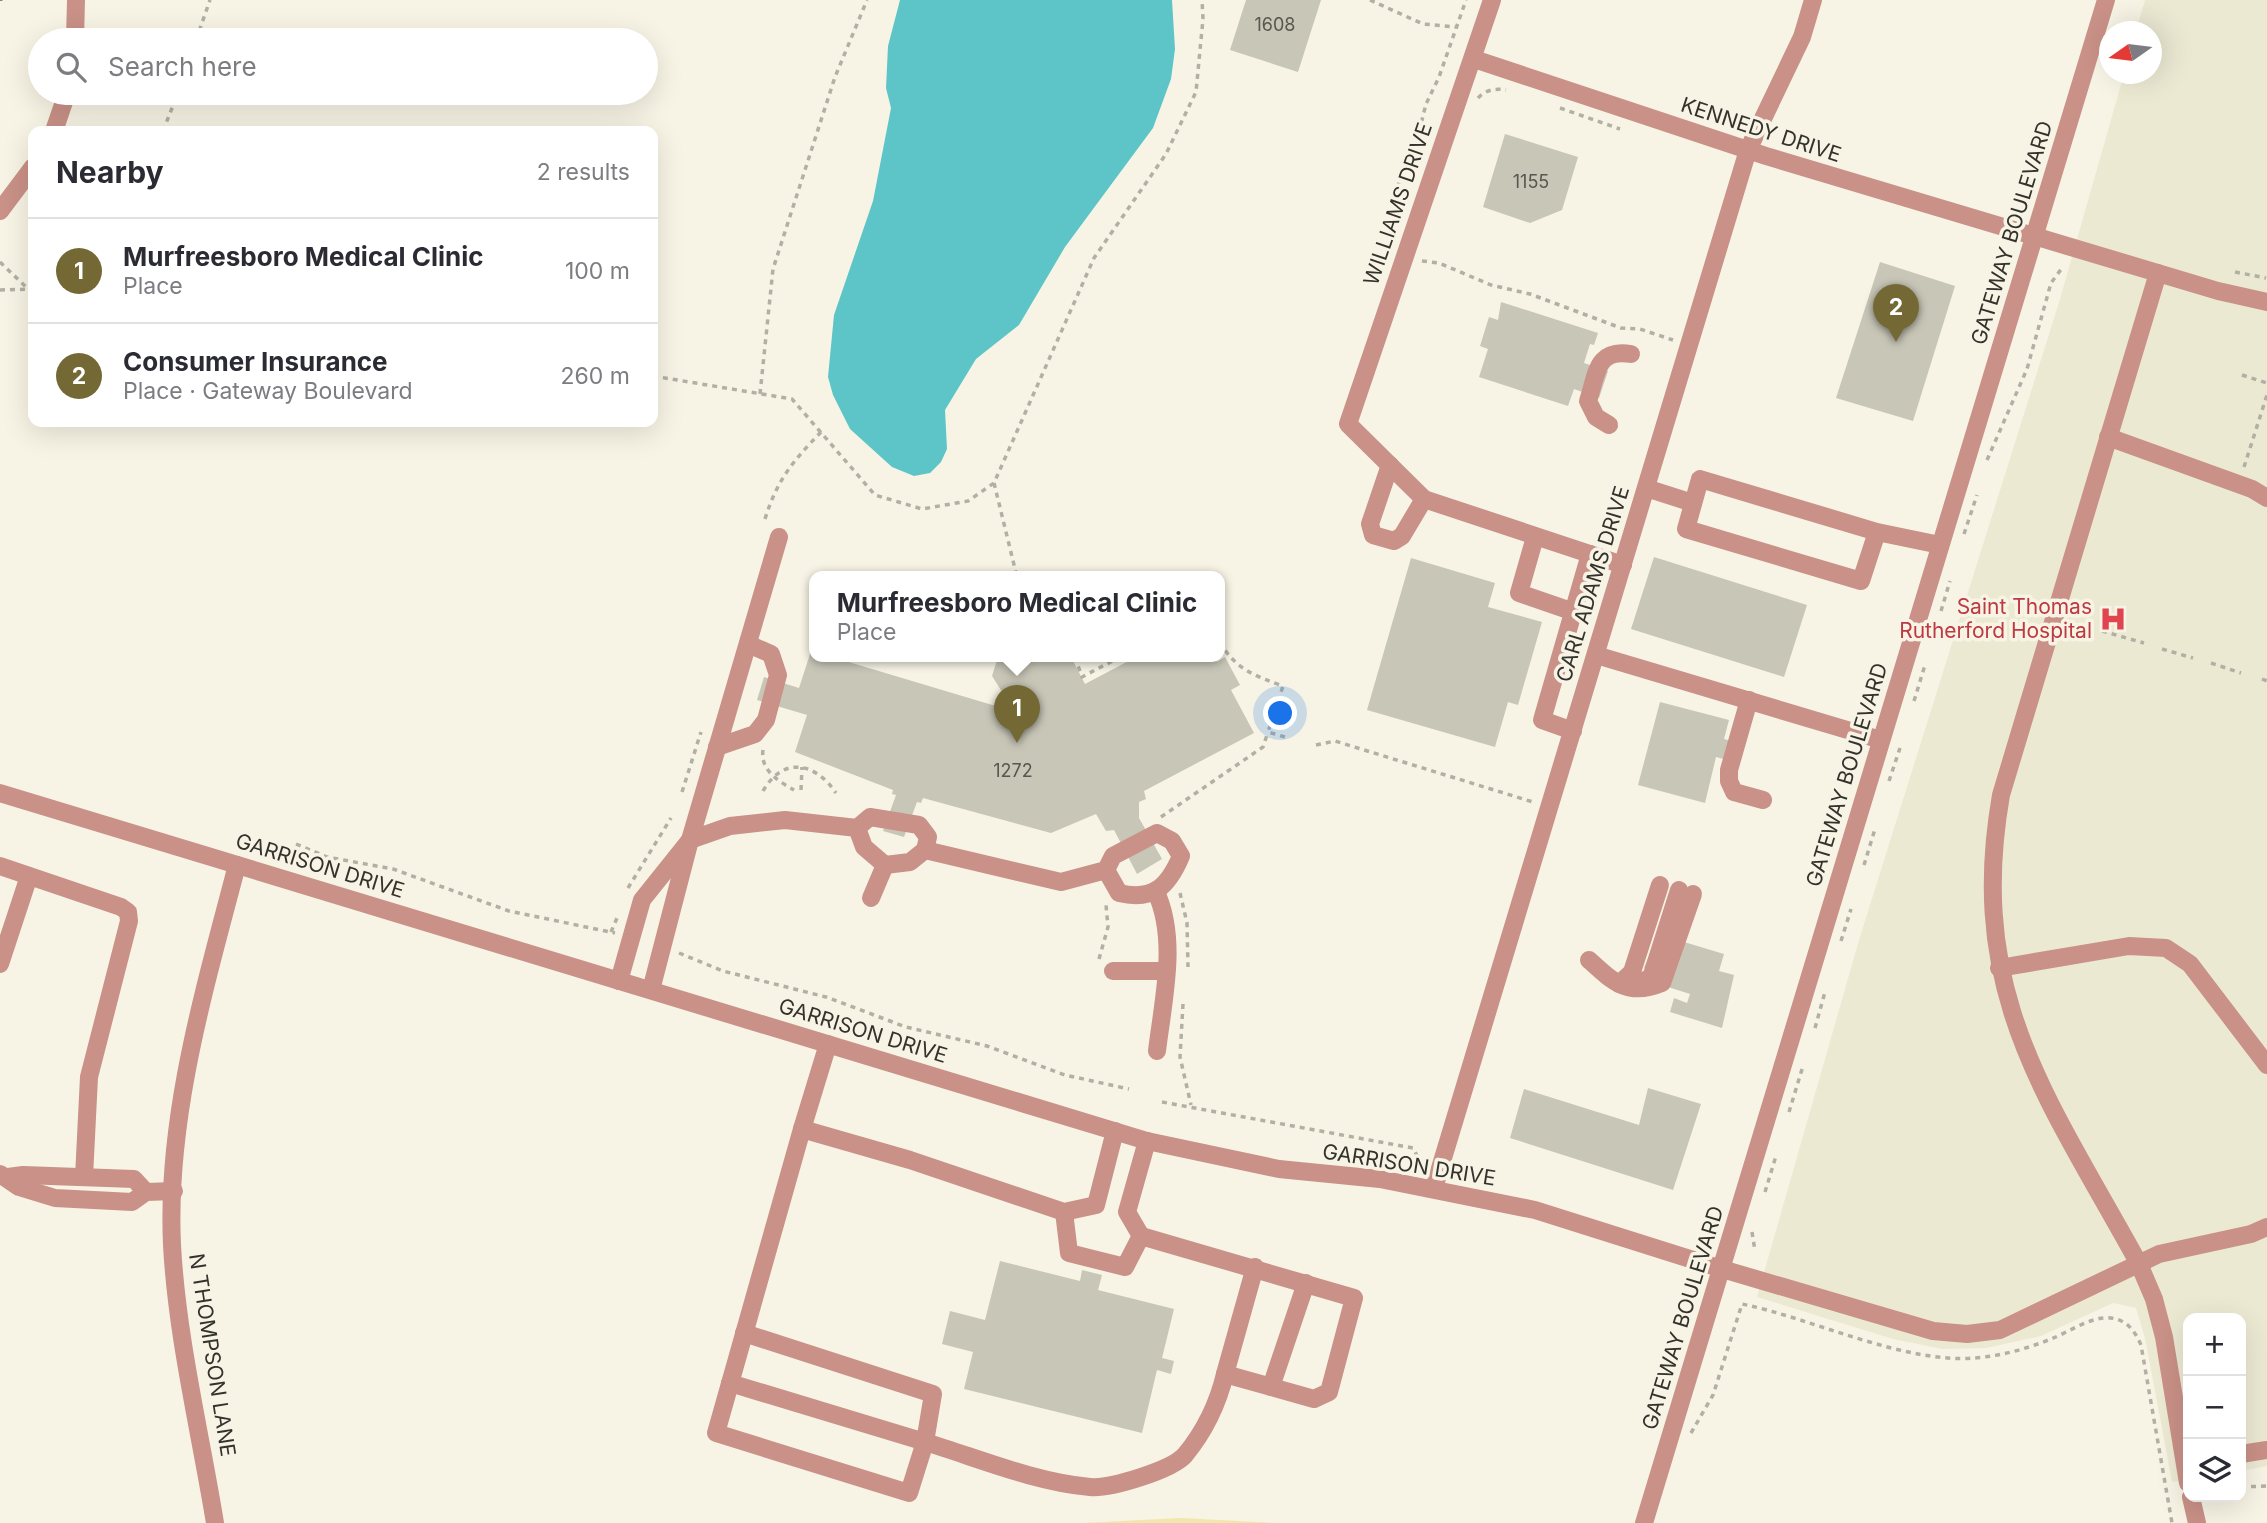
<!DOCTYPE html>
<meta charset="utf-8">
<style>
body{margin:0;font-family:Inter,sans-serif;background:#f2f2f3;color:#2b2b33}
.controls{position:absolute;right:21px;bottom:21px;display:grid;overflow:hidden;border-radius:14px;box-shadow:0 7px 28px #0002}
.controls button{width:63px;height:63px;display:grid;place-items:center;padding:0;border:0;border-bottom:2px solid #e1e1e2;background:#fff;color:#2b2b33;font:35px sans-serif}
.compass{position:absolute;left:2099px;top:21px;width:63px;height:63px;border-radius:50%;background:#fff;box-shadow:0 7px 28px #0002;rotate:256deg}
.you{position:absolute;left:1281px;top:714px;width:24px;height:24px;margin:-18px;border:5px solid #fff;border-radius:50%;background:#1a73e8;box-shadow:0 0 0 10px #1a73e833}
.badge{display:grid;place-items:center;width:46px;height:46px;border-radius:50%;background:#746835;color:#fff;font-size:23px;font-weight:700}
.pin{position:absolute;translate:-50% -58px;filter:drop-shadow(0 2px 4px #0008)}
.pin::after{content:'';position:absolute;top:37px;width:24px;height:21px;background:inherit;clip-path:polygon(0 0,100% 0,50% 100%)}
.popup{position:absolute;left:809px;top:571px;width:416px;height:91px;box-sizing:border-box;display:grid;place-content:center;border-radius:14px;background:#fff;filter:drop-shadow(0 2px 5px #0005);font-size:23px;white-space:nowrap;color:#7c7c81}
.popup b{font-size:26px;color:#2b2b33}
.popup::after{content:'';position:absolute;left:50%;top:100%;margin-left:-14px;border:14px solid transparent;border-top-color:#fff}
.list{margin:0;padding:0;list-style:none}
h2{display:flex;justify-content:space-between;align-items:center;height:91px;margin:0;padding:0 28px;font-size:30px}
h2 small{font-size:23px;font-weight:400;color:#7c7c81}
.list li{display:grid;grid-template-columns:46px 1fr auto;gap:21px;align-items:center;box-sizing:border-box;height:105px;padding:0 28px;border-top:2px solid #e1e1e2}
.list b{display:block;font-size:26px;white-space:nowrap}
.list p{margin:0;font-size:23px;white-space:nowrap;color:#7c7c81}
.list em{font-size:23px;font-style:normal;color:#7c7c81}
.icon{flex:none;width:38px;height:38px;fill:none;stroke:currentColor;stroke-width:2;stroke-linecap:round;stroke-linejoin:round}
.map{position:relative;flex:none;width:2267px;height:1523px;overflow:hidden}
.search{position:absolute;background:#fff;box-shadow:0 7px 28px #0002;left:28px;top:28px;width:630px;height:77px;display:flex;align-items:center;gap:18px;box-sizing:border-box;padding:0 24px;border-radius:38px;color:#7c7c81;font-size:26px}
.panel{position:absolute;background:#fff;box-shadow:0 7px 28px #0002;left:28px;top:126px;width:630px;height:301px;border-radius:14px}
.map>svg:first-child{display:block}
.built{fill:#ece9d3}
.green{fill:#f1e7aa}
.water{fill:#5dc5c7}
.building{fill:#c8c6b7}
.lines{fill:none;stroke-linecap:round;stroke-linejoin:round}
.path{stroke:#b2b0a4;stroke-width:3.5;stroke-dasharray:5 5;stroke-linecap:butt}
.minor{stroke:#c99187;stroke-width:18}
.rail{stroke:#86847a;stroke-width:5;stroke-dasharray:9 9;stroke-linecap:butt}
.labels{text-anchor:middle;stroke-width:7;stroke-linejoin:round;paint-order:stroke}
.number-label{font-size:18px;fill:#58574f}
.street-label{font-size:21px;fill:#33322c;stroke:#f7f4e5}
.health-label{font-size:21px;fill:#be3a42;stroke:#f7f4e5;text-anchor:end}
</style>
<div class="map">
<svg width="2267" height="1523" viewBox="0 0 2267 1523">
<rect width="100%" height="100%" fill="#f7f4e5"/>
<path class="built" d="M2145 0H2267V1466L2241 1471V1318H2188V1479L2172 1482 2145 1338 2136 1308 2113 1303 2041 1336 1986 1348 1942 1349 1893 1339 1757 1297 1859 940 2060 299 2124 74H2152V32L2136 31Z"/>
<path class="green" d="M1181 1518 1275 1523H1082Z"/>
<path class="water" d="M900 0H1172L1175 49 1171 79 1153 128 1065 247 1019 325 976 359 945 410 947 449 941 462 930 473 914 476 892 467 850 429 833 395 828 377 834 315 873 201 891 108 886 88 888 46Z"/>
<g class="building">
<path d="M1246 0H1321L1298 72 1230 50Z"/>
<path d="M1505 134 1578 157 1562 210 1530 223 1483 207Z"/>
<path d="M1880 262 1955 286 1913 421 1836 398Z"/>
<path d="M1501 302 1598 333 1594 345 1590 344 1584 363 1608 371 1599 398 1574 389 1568 406 1479 377 1488 349 1480 346 1489 317 1498 320Z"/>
<path d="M1654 557 1807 605 1784 677 1631 629Z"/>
<path d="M1411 558 1495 583 1488 607 1542 622 1518 705 1508 702 1495 747 1367 710Z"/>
<path d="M811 651 814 652V657H832L999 707 1004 695 992 676 998 657H1071L1085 684 1136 657H1214L1217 662 1225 657 1240 685 1231 690 1254 733 1144 791 1146 799 1139 802V818L1162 859 1137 874 1114 830 1106 831 1096 814 1051 833 923 798 921 803 917 802 904 837 883 831 896 795 892 794 893 790 795 752 807 715 757 700 764 677 799 688Z"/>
<path d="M1660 702 1729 720 1724 739 1743 744 1738 763 1716 757 1705 803 1638 785Z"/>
<path d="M1684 942 1724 954 1719 971 1734 975 1722 1028 1670 1012 1674 998 1687 1003 1690 994 1668 987 1671 976 1644 968 1654 943Z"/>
<path d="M1648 1088 1701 1104 1673 1190 1510 1138 1524 1089 1639 1125Z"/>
<path d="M1000 1261 1080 1281 1082 1270 1102 1275 1098 1290 1174 1309 1162 1358 1174 1361 1171 1374 1157 1370 1142 1433 964 1389 973 1352 942 1344 950 1311 985 1320Z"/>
</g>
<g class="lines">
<g class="path">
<path d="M1370 0 1423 24 1456 27"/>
<path d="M196 40 210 0"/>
<path d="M1478 98C1485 90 1496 88 1506 90"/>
<path d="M1560 108 1620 129"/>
<path d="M163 131 178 93"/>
<path d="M1392 227 1397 187 1413 156 1426 104 1439 77 1466 0"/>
<path d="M1422 261 1439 263 1491 285 1530 294 1621 328 1640 329 1673 340"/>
<path d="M0 262 27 288"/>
<path d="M2235 272 2266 278"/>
<path d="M0 290 33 289"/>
<path d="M2242 375 2267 383"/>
<path d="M653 376 792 399 875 495 922 509 968 501 994 483 1094 258 1166 154 1196 92 1203 19 1202 0"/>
<path d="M760 394 773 269 835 77 867 0"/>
<path d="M1987 460 2027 369 2051 283 2062 268"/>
<path d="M2244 467 2267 395"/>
<path d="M994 483 1017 577"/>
<path d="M765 519C777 480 793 461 821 432"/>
<path d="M1964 534 1977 495"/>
<path d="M1941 611 1950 581"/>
<path d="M2102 631 2144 643"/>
<path d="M1220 642C1235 669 1255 676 1283 686L1268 732 1285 737"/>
<path d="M2162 649 2193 658"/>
<path d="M1075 657 1082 677 1120 657"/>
<path d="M2211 663 2241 673"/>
<path d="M2262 679 2267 681"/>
<path d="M1914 701 1925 665"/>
<path d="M1316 745 1335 741 1533 802"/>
<path d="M763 750C760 770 778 781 794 790"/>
<path d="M1889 781 1900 748"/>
<path d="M801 790 802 767"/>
<path d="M763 791C783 756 815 762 836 793"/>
<path d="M682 792 701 732"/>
<path d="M1161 817 1263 747 1268 732"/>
<path d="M296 844 327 857 393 869 509 911 615 933"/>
<path d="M1864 865 1875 829"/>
<path d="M628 888 671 818"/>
<path d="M1180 893 1187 923 1188 967"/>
<path d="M611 932 617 918"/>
<path d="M1841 941 1851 909"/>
<path d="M679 953 723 971 826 997 906 1027 987 1046 1065 1075 1129 1089"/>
<path d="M1099 959 1108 927 1106 905"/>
<path d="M1183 1004 1180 1057 1191 1105"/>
<path d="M1815 1028 1825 992"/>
<path d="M1162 1102 1413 1148 1422 1165"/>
<path d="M1789 1112 1803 1066"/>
<path d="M1765 1192 1776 1156"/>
<path d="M1752 1232 1755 1251"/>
<path d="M1691 1433 1713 1395 1742 1304C1811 1318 1905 1364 1974 1358 2001 1356 2026 1349 2051 1339 2069 1332 2091 1316 2111 1318 2127 1320 2135 1331 2141 1345L2172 1523"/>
<path d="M2241 1487 2267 1486"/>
</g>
<g class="minor">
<path d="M1492 0 1348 424 1424 499 1623 565"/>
<path d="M75 40 76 0"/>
<path d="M1474 59 1766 156 2218 291 2267 302"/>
<path d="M54 131 67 93"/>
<path d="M0 211 33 167"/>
<path d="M2158 273 2001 795C1966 995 2048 1098 2139 1264L2154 1299 2164 1337 2188 1483"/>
<path d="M1609 425 1596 417 1588 401C1597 374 1596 348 1631 354"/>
<path d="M2108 437 2252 489 2267 498"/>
<path d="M1390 465 1370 524 1373 535 1394 541 1402 536 1424 499"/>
<path d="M1646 488 1693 503"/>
<path d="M1877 532 1861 581 1686 529 1700 479 1877 532 1940 545"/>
<path d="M1535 537 1519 593 1574 612"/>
<path d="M1596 655 1881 740"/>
<path d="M1749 700 1729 770V781L1734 792 1763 800"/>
<path d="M1573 731 1542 720 1590 554"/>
<path d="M717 747 755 734 766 720 778 675 771 654 748 644"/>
<path d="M0 793 1147 1141 1279 1169 1380 1179 1535 1210 1722 1269 1933 1331 1967 1334 2000 1330 2159 1254 2251 1234 2267 1227"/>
<path d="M925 850 1061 882 1106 870 1113 856 1157 833 1172 841 1181 856C1168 887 1153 901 1119 893L1106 870"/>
<path d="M0 866 121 907 128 912 129 921 89 1077 84 1177"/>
<path d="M1156 892C1178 940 1163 1000 1157 1051"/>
<path d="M871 898 885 865"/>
<path d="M1589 960C1613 982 1628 997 1662 983L1693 894"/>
<path d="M0 964 29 876"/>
<path d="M1999 968 2129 946 2166 948 2190 964 2267 1065"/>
<path d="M1113 971H1166"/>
<path d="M619 981 642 900 690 840 730 826 785 820 857 828 870 817 919 825 928 837 925 850 910 862 885 865 864 847 857 828"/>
<path d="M1642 981 1651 978 1679 890"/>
<path d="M1619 984 1632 972 1660 885"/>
<path d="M651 990 690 840 779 537"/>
<path d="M802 1129 828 1044"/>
<path d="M1115 1131 1096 1205 1064 1212 910 1160 802 1129 716 1433 909 1493 925 1442C978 1458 1034 1482 1090 1487 1110 1489 1172 1470 1185 1455 1204 1432 1218 1403 1225 1374L1314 1399 1329 1392 1354 1298 1141 1236 1127 1212 1147 1141"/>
<path d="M0 1174 19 1187 55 1198 132 1202 146 1192 174 1191"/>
<path d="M8 1177 23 1175 134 1179 146 1192"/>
<path d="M1434 1188 1748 150 1802 37 1813 0"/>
<path d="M1064 1212 1069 1253 1125 1267 1141 1236"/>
<path d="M1225 1374 1255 1267"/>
<path d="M730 1383 925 1442 933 1394 744 1333"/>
<path d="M1271 1387 1306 1283"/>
<path d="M2241 1454 2267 1450"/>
<path d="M2191 1497 2197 1523"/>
<path d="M215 1523C200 1431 177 1338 172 1245 166 1116 205 988 237 865"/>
<path d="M1644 1523 2106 0"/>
</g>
<path class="rail" d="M0 1V0"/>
</g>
<defs>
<symbol id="hospital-bare" viewBox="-9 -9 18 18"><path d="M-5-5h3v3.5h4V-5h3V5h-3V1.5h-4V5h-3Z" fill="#e0444e" stroke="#f7f4e5" stroke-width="2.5" paint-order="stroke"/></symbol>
</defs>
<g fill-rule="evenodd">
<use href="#hospital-bare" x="2094" y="600" width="38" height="38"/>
</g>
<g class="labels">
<g class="number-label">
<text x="1275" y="31">1608</text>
<text x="1531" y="188">1155</text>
<text x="1013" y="777">1272</text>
</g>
<g class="street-label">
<text transform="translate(1761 130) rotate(18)" y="7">KENNEDY DRIVE</text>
<text transform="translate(1398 204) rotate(-71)" y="7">WILLIAMS DRIVE</text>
<text transform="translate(2012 233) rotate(-73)" y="7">GATEWAY BOULEVARD</text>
<text transform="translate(1593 584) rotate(-73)" y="7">CARL ADAMS DRIVE</text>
<text transform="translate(1847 775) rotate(-73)" y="7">GATEWAY BOULEVARD</text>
<text transform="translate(320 866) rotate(17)" y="7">GARRISON DRIVE</text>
<text transform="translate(863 1031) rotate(17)" y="7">GARRISON DRIVE</text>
<text transform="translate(1409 1165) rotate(9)" y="7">GARRISON DRIVE</text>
<text transform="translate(1683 1318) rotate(-73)" y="7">GATEWAY BOULEVARD</text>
<text transform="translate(212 1355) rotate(81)" y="7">N THOMPSON LANE</text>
</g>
<g class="health-label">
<text x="2092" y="614">Saint Thomas<tspan x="2092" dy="24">Rutherford Hospital</tspan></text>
</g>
</g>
</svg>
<div class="controls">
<button>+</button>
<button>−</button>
<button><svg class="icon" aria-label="layers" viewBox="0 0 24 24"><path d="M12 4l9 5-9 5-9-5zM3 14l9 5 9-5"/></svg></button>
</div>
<svg class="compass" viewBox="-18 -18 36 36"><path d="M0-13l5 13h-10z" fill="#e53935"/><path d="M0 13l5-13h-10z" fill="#7c7c81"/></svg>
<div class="you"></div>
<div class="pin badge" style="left:1017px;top:743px">1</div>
<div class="popup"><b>Murfreesboro Medical Clinic</b>Place</div>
<div class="pin badge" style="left:1896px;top:342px">2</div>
<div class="search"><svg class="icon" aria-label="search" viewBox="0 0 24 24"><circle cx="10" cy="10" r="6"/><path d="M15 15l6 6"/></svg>Search here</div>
<section class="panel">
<h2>Nearby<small>2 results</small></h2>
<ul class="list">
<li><span class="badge">1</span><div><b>Murfreesboro Medical Clinic</b><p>Place</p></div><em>100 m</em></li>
<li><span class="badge">2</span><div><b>Consumer Insurance</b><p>Place · Gateway Boulevard</p></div><em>260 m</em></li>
</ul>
</section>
</div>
